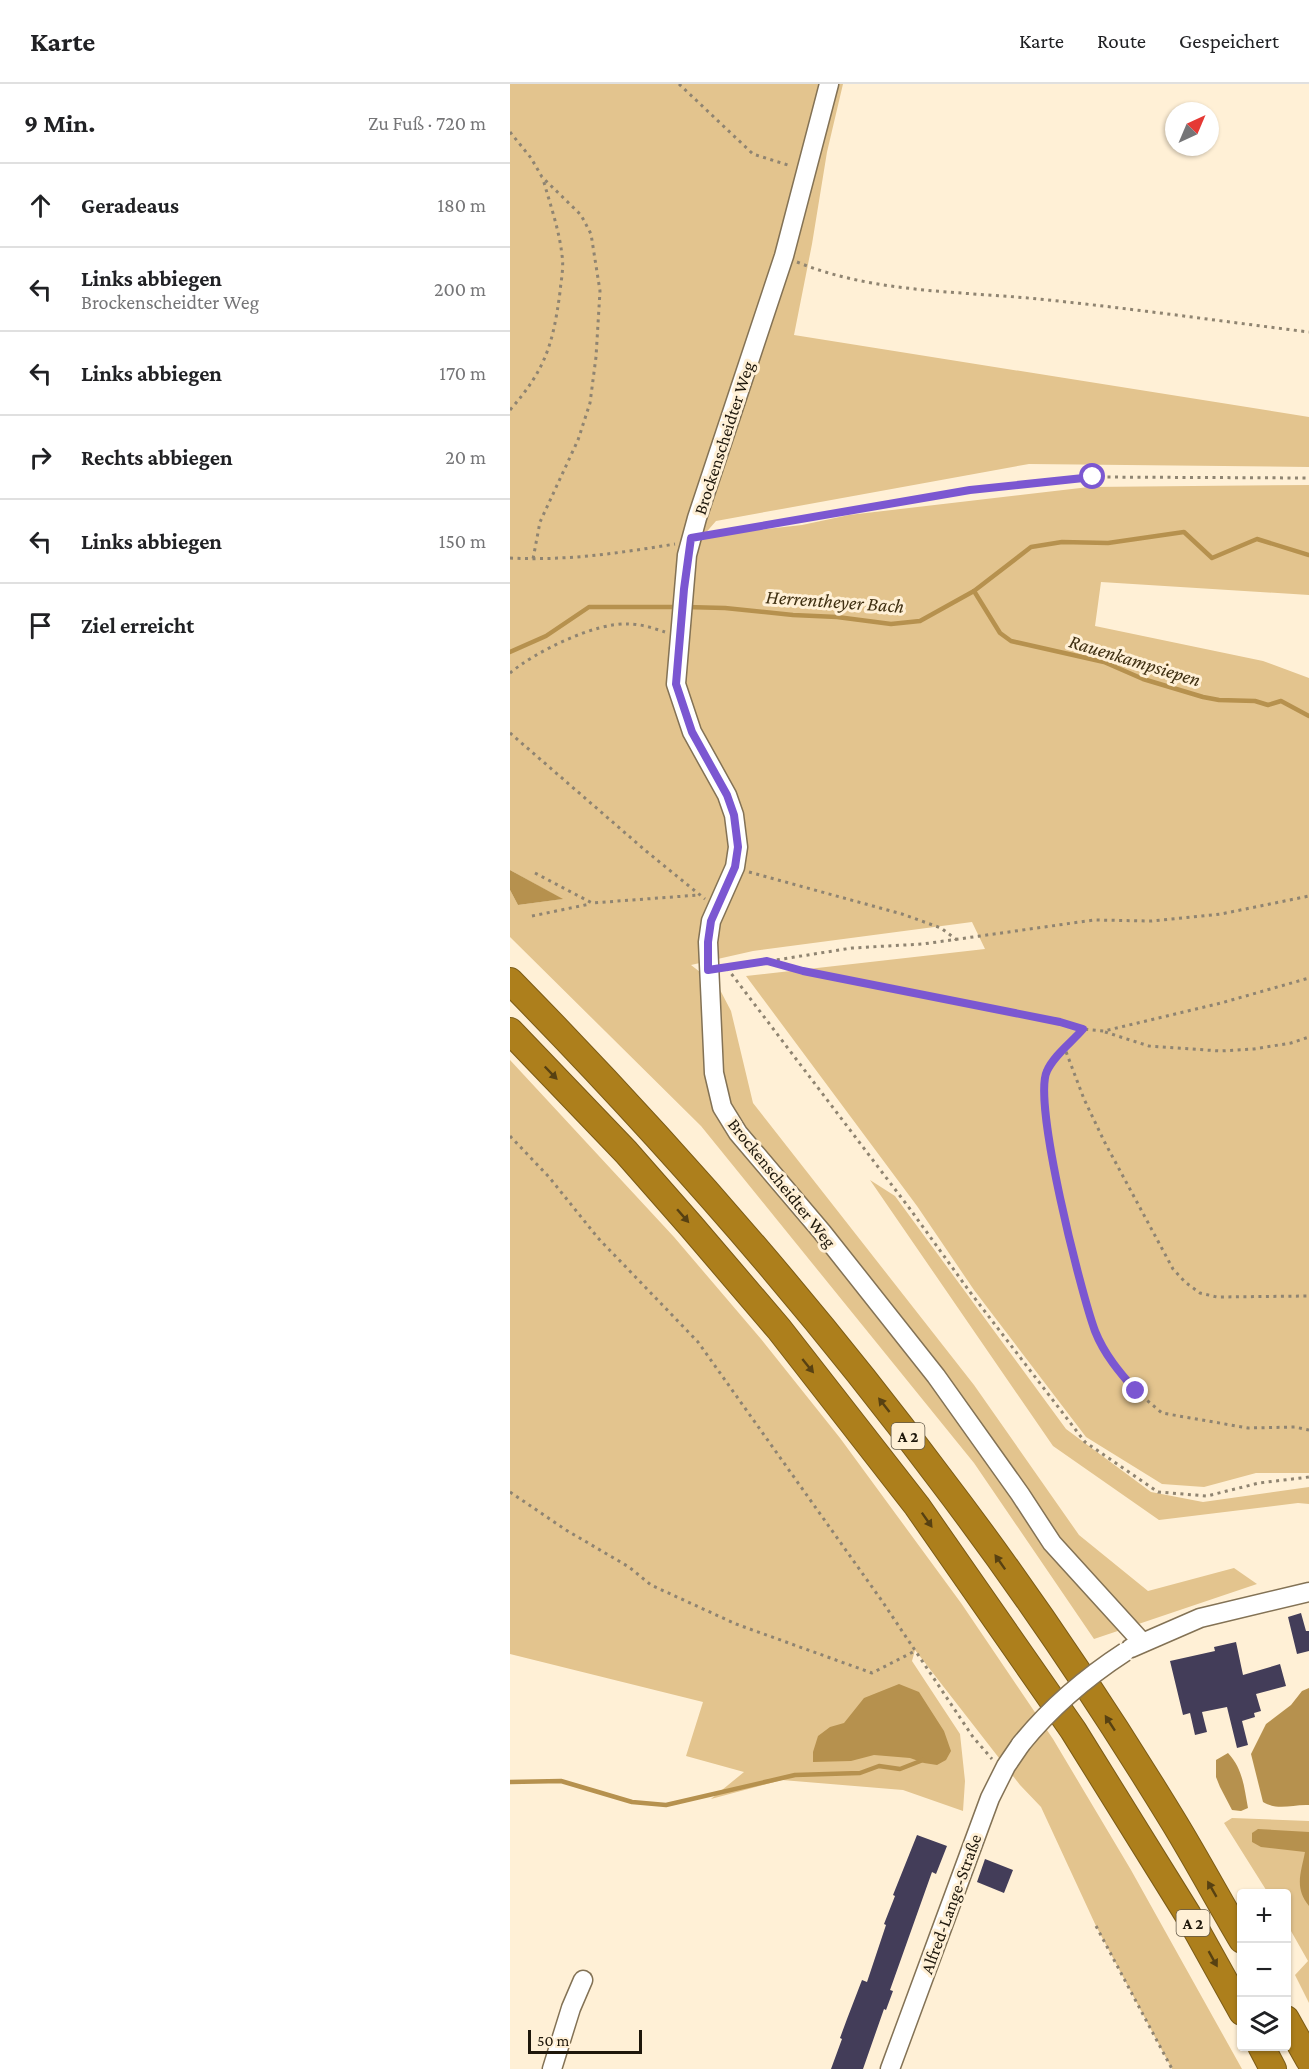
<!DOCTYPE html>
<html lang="de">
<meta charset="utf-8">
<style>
body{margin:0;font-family:"Crimson Pro",serif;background:#f2f2f2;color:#202124}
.controls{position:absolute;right:18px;bottom:18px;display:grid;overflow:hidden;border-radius:6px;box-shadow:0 2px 4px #0004}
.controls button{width:54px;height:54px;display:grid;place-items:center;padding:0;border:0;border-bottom:2px solid #e0e0e0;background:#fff;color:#202124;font:30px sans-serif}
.compass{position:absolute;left:655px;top:18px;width:54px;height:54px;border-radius:50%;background:#fff;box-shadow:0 2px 4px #0004;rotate:44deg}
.scale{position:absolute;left:18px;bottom:15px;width:114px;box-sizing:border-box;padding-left:6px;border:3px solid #1e170b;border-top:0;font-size:16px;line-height:21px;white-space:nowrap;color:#1e170b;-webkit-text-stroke:4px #fff0d6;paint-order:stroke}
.stop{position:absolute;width:18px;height:18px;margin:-14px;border:4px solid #7b57d1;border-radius:50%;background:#fff}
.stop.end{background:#7b57d1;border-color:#fff;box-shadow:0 2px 6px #0008}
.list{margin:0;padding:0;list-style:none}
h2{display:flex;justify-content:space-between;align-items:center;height:78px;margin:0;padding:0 24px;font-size:26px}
h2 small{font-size:20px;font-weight:400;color:#757577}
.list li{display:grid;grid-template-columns:39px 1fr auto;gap:18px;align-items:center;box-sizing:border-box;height:84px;padding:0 24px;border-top:2px solid #e0e0e0}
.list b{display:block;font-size:22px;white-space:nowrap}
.list p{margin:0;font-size:20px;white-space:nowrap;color:#757577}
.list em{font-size:20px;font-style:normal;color:#757577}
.icon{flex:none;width:33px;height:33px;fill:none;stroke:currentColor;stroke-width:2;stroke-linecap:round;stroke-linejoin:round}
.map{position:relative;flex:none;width:799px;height:1985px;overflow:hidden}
header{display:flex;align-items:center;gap:36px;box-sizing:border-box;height:84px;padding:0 30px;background:#fff;border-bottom:2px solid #e0e0e0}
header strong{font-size:28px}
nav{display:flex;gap:33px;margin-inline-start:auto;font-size:21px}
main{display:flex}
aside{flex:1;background:#fff}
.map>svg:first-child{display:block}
.green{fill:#e3c48e}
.water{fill:#b6914e}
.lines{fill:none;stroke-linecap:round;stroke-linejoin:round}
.stream{stroke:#b6914e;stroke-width:4.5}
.building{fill:#433d59}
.minor-casing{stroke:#837255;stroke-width:21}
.highway-casing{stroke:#7b5b16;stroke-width:28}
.path{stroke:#8f8471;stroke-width:3;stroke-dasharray:3 4.5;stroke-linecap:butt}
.minor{stroke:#fff;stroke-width:18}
.highway{stroke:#ad7f1c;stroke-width:26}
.minor-bridge-casing{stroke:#837255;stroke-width:21;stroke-linecap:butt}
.minor-bridge{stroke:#fff;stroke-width:18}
.oneway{fill:#574112}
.route{stroke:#7b57d1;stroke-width:8}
.labels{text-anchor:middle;stroke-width:6;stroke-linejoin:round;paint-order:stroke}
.shield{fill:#fff0d6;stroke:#625848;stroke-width:1.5}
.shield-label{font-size:16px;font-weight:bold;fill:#1e170b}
.street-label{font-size:18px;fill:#1e170b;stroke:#fff0d6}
.water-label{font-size:20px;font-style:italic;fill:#3f2f11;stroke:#fff0d6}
</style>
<header>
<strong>Karte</strong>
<nav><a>Karte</a><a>Route</a><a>Gespeichert</a></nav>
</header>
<main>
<aside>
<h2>9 Min.<small>Zu Fuß · 720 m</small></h2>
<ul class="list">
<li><svg class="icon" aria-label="ahead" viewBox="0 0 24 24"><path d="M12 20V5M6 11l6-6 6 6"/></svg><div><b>Geradeaus</b></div><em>180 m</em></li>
<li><svg class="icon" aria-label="left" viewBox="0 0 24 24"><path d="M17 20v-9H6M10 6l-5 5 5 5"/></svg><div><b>Links abbiegen</b><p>Brockenscheidter Weg</p></div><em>200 m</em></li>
<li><svg class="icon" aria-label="left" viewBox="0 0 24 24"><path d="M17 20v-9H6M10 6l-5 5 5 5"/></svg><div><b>Links abbiegen</b></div><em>170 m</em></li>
<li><svg class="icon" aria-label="right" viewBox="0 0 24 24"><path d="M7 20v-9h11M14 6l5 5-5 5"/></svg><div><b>Rechts abbiegen</b></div><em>20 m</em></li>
<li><svg class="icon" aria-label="left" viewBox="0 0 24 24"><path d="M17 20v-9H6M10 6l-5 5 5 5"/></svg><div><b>Links abbiegen</b></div><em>150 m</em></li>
<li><svg class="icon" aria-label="arrive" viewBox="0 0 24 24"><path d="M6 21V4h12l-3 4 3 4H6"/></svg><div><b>Ziel erreicht</b></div></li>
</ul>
</aside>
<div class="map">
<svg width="799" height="1985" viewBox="0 0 799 1985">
<rect width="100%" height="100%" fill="#fff0d6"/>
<g class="green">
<path d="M0 0H333L317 68 302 160 284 251 799 333V383L519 380 206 437 193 452 292 441 339 431 579 403 799 401V511L591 498 585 542 753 577 799 594V1389H746L694 1403 652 1400 576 1353 464 1206 407 1122 236 892 475 865 462 838 243 867 181 881 208 902 221 927 243 1019 464 1301 569 1451 638 1507 724 1484 747 1500 584 1555 464 1379 191 1042 0 853V806L8 821 52 815 0 786Z"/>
<path d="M0 976 164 1153 251 1255 330 1354 451 1519 543 1655 621 1786 732 1985H662L586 1842 531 1723 510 1701 405 1566 402 1577 450 1650 455 1697 453 1727 393 1706 272 1696 201 1715 234 1688 176 1672 193 1618 0 1570Z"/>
<path d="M360 1096 385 1112 556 1345 641 1408 693 1418 799 1403V1420L788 1419 649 1436 543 1362Z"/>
<path d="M722 1734 799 1737V1919L785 1891 798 1877 777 1840 776 1810 758 1809 714 1739Z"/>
</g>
<g class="water">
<path d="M0 786 53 815 8 821 0 806Z"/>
<path d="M389 1600 409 1608 434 1647 441 1667 436 1676 427 1681 414 1679 400 1674 364 1671 341 1677 303 1678V1668L308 1652 320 1643 334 1639 354 1614Z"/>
<path d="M799 1604V1721C783 1720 768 1727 753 1718L741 1670 756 1640 781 1621 792 1607Z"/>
<path d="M718 1669C733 1685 734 1703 738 1724L731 1727 722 1726 710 1703 706 1693V1676Z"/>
<path d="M748 1745 799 1748V1822C784 1804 791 1789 795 1768L751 1763 742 1758V1749Z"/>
</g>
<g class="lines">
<g class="stream">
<path d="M464 507 490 549 501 557 594 578 633 595 693 613 709 616 745 617 758 621 771 617 799 632"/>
<path d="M176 523 215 524 283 531 327 533 381 540 410 537 464 507 521 463 552 458 598 459 674 448 702 474 747 455 799 471"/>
<path d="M0 568 36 552 79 523H167"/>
<path d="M0 1698 51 1697 122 1718 156 1721 285 1691 350 1689 369 1682 390 1685 413 1676"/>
</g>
</g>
<g class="building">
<path d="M791 1529 796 1547H799V1567L787 1570 778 1533Z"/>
<path d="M726 1558 733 1591 770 1580 776 1602 746 1610 751 1627 744 1629 745 1633 732 1637 738 1661 727 1664 717 1623 692 1628 697 1648 685 1651 680 1629 673 1631 660 1577 705 1567 704 1563Z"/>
<path d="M407 1751 437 1762 426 1790 422 1788 380 1906 383 1907 376 1926 374 1925 353 1985H321L332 1955 330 1954 337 1935 352 1896 357 1898 376 1841 374 1840 385 1812 383 1811Z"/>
<path d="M475 1775 503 1786 494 1809 467 1798Z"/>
</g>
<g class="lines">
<defs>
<g id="minor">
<path d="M319 0 274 172 187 434 177 471 166 600 182 648 217 711 224 731 228 763 225 783 201 837 198 858 204 989 212 1023 228 1049 312 1148 426 1292 510 1410 542 1459 632 1558"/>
<path d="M621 1564 690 1534 799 1508"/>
<path d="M42 1985 61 1924 73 1896"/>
<path d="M380 1985 480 1714 496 1682 511 1660"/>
</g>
<g id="highway">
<path d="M0 897C153 1053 298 1217 429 1393 513 1503 593 1622 665 1740 688 1778 709 1817 732 1856"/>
<path d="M0 947 116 1068 181 1142 269 1245 407 1422 563 1646 678 1831 732 1928"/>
<path d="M776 1935 799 1976"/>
<path d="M751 1962 763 1985"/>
</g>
</defs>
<use href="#minor" class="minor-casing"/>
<use href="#highway" class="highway-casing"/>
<g class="path">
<path d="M169 0 243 70 281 82"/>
<path d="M0 48 21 74 32 93 71 131 81 150 90 207 86 273 80 319 68 356 30 438 23 475"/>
<path d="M287 178C363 209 448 207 528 215 619 224 709 237 799 248"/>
<path d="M0 326C35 286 43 261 50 208 51 196 54 184 52 171 49 145 40 120 33 95"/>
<path d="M197 451 460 406 583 393 799 394"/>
<path d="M0 474C56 477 110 469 165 460"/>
<path d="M0 589C25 568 85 538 119 540 131 540 143 544 155 548"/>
<path d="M0 649 136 767 195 815"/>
<path d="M239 788 392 830 431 844 447 856"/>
<path d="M25 789 82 819 189 811"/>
<path d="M22 832 80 820"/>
<path d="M260 878 293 887 550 938 573 945 594 947 711 919 799 894"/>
<path d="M215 884 342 864 413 860 584 836 641 837 711 830 799 812"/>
<path d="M217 884 400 1125 460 1208 575 1358 648 1408 697 1412 749 1399 799 1393"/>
<path d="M573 945 555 965 574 1015 594 1057 663 1185 675 1198 690 1209 707 1213 799 1212"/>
<path d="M595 948 639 962 710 967 744 965 781 959 799 953"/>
<path d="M555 965 536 988 534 1008 542 1069 570 1198 586 1248 604 1281 626 1307 652 1329 738 1344 785 1343 799 1346"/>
<path d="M0 1052 39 1093 88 1154 188 1258 372 1517 463 1653 482 1675"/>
<path d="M0 1408 56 1446 119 1483 141 1501 226 1540 362 1589 405 1567"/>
<path d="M586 1842 662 1985"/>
</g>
<use href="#minor" class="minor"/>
<use href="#highway" class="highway"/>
<defs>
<path id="minor-bridge" d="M511 1660C541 1623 575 1594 615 1568"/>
</defs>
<use href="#minor-bridge" class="minor-bridge-casing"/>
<use href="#minor-bridge" class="minor-bridge"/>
</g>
<defs><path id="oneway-solid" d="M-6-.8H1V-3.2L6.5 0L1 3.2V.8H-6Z" transform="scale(1.5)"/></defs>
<g class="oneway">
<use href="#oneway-solid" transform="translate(41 989) rotate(46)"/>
<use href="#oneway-solid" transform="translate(173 1132) rotate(49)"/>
<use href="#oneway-solid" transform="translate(298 1282) rotate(51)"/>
<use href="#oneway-solid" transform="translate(374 1321) rotate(-128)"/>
<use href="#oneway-solid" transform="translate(417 1436) rotate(55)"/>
<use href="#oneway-solid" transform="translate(490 1478) rotate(-125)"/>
<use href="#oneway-solid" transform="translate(600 1639) rotate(-123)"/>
<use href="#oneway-solid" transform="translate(702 1805) rotate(-120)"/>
<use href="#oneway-solid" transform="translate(703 1875) rotate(61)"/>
</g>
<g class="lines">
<path class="route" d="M583 393 460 406 181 454 174 505 166 600 182 648 217 711 224 731 228 763 225 783 201 837 198 858V886L257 877 293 887 550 938 573 945C562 958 544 971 537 987 522 1017 571 1209 585 1247 594 1270 610 1289 626 1307"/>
</g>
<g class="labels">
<g class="shield">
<rect x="381.5" y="1339" width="33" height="26" rx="4.5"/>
<rect x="666.5" y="1826" width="33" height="26" rx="4.5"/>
</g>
<g class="shield-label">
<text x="398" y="1358">A 2</text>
<text x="683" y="1845">A 2</text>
</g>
<g class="street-label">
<text transform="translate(214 354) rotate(-72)" y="6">Brockenscheidter Weg</text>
<text transform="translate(272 1099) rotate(51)" y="6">Brockenscheidter Weg</text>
<text transform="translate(441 1820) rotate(-70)" y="6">Alfred-Lange-Straße</text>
</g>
<g class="water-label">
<text transform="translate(325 517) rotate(4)" y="7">Herrentheyer Bach</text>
<text transform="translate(625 576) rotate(17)" y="7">Rauenkampsiepen</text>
</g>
</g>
</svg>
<div class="controls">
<button>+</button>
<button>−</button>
<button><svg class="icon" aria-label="layers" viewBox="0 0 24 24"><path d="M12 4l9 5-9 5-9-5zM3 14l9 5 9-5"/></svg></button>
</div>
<svg class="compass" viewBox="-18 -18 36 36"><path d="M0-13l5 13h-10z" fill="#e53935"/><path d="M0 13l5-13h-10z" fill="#757577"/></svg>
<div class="scale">50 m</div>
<div class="stop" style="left:583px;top:393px"></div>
<div class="stop end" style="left:626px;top:1307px"></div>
</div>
</main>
